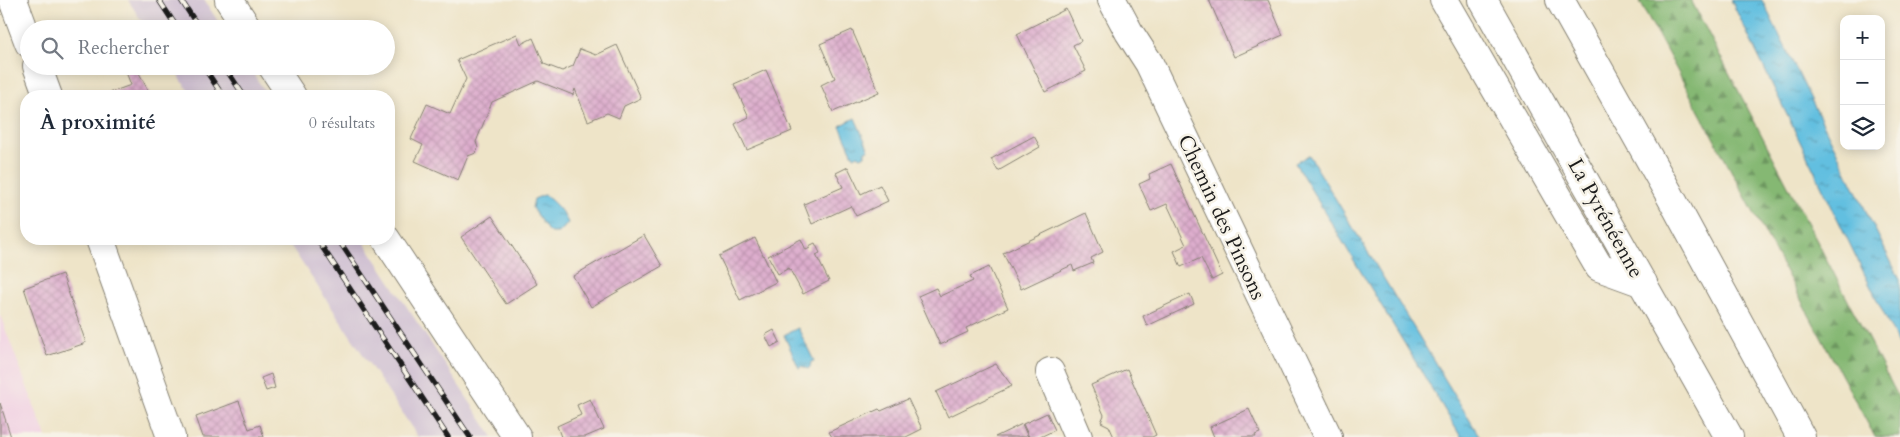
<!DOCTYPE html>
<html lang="fr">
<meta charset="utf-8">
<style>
body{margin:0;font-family:Cardo,serif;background:#f2f2f3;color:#1f2937}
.controls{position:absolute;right:15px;top:15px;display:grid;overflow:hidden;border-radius:10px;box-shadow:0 2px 12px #0003}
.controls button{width:45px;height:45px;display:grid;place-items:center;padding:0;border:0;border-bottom:1px solid #e0e1e3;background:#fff;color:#1f2937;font:25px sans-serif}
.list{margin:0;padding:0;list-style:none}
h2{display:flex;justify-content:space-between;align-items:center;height:65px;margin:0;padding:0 20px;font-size:21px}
h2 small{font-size:16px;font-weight:400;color:#747a83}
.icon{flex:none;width:28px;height:28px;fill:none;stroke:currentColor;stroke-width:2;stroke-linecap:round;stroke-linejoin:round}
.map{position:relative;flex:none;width:1900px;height:437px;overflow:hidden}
.search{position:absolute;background:#fff;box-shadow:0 2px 12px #0003;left:20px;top:20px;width:375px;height:55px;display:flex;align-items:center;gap:12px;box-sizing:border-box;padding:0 18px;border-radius:28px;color:#747a83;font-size:19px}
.panel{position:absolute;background:#fff;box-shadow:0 2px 12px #0003;left:20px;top:90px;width:375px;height:155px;border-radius:20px}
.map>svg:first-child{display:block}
.built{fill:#f1d0e3}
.railway{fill:#cebed1}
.forest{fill:url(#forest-firs);stroke:#506a48}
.water{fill:url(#water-ripples);stroke:#3f6e7e}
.building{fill:url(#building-cross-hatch)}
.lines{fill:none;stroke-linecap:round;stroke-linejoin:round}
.minor-casing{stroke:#858072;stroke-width:30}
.motorway-casing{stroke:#858072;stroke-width:30}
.minor{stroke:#fff;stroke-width:28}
.motorway{stroke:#fff;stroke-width:28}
.rail-casing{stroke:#1c1c1c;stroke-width:5.5}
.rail{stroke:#f7f3e8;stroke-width:4;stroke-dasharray:11;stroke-linecap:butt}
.labels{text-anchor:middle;stroke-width:5;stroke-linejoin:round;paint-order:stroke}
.street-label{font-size:21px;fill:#1c1c1c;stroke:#f7f3e8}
</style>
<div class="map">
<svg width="1900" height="437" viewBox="0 0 1900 437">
<defs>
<pattern id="forest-firs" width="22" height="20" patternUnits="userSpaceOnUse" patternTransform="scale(1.25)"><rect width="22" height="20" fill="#85b873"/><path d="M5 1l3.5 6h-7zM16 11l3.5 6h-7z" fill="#6c955e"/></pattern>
<pattern id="water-ripples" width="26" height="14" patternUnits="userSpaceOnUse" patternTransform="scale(1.25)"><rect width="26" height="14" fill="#62bfe0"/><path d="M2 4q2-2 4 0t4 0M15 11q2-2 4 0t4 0" fill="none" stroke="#509ab5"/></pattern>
<pattern id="building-cross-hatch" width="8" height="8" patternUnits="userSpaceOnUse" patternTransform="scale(1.25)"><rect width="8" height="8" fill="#ddadcd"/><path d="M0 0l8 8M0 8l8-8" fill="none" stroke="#bd94af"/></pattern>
</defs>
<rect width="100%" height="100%" fill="#f7f3e8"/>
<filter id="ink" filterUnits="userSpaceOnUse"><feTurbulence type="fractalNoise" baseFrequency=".02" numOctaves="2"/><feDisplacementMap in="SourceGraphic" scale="10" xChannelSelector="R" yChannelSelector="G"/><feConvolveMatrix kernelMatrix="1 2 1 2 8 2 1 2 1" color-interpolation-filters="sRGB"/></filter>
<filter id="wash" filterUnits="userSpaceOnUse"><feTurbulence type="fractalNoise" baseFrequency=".0096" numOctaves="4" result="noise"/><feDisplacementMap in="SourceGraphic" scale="20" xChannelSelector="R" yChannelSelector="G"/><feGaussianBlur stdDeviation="1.12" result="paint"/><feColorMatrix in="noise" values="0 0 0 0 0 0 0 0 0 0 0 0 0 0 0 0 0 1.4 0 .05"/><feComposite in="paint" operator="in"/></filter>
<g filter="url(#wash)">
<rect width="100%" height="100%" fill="#eee4c8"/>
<path class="built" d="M0 315 46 437H0Z"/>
<g class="railway">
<path d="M128 0H204L223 29H147Z"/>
<path d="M172 66H248L268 96H192Z"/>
<path d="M286 239H362L493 437H418Z"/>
</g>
<path class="forest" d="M1639 0H1691L1900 400V437H1875Z"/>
<g class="water">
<path d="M1731 0H1762L1900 280V347Z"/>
<path d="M855 118 869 150 865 151V155L861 157 858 155 854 157 840 126Z"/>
<path d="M1309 155 1480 437H1461L1295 163Z"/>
<path d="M544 195C554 201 564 213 568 223L559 233H551L548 231 532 208 534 199Z"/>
<path d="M798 328 814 361 811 362 810 367 808 369 802 366 799 368 784 335Z"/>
</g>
<g id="blocks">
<g class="building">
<path d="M1209 0H1268L1283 35 1234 57Z"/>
<path d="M1066 9 1081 41 1073 45 1086 71 1045 92 1017 34Z"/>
<path d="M852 30 879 92 833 112 821 85 835 78 820 44Z"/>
<path d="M517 34 521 44 533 38 544 64 562 71 573 66 580 49 596 55 617 45 641 98 624 106 619 118 607 113 588 121 575 89 573 95 538 81 492 102 476 142 478 148 476 153 468 156 458 180 415 161 423 145 411 139 427 104 450 114 466 79 457 60Z"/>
<path d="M137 69 151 96H100L131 85 126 72Z"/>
<path d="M766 70 792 131 747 150 735 124 749 117 734 84Z"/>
<path d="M1034 136 1040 147 998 171 991 159Z"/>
<path d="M1171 164 1222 275 1212 280 1201 258 1181 267 1174 251 1186 245 1167 204 1151 211 1139 184 1150 179 1149 174Z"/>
<path d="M848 167 861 194 880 185 888 201 856 216 851 206 812 224 804 204 843 187 836 173Z"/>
<path d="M1086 213 1103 252 1091 258 1093 263 1074 271 1072 265 1021 289 1003 253Z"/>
<path d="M492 216 537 284 506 304 461 237Z"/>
<path d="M644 235 662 266 591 307 573 276Z"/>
<path d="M755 238 776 282 740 300 719 256Z"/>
<path d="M801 239 806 250 810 248 809 246 815 243 820 253 816 255 829 281 803 294 789 268 778 274 768 256Z"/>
<path d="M989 267 1008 308 966 328 968 332 940 345 918 296 936 288 940 296 973 281 970 276Z"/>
<path d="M62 274 86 343 47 356 24 288Z"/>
<path d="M1190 294 1194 304 1147 326 1143 316Z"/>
<path d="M774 330 780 342 771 347 765 335Z"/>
<path d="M996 364 1012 386 948 417 936 392Z"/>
<path d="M1127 369 1156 435 1152 437H1114L1109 426 1101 422 1104 415 1091 385Z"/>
<path d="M271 374 275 388 266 391 261 378Z"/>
<path d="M590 399 604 429 585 437H561L557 426 581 415 577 405Z"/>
<path d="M908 399 922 429 906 437H832L829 432 879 409 881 411Z"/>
<path d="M239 401 249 429 260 425 264 437H203L196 417Z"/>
<path d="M0 403 11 437H0Z"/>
<path d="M1249 409 1260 433 1255 435 1256 437H1214L1210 427Z"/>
<path d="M1047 413 1055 430 1040 437H1029L1023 424Z"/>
<path d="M1022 424 1028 437H995Z"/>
</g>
</g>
</g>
<g filter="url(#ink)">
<use href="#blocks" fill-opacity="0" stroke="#858072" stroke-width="1"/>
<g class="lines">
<defs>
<g id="minor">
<path d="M13 0 29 43"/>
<path d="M229 0 248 29"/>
<path d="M1112 0 1129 32 1149 63 1328 437"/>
<path d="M37 66 48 96"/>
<path d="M272 66 292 96"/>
<path d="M100 239 171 437"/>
<path d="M386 239 517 437"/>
<path d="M1050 372 1078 437"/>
</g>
<g id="motorway">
<path d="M1444 0 1599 267 1643 283"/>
<path d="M1483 0 1729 437"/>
<path d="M1560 0 1668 192 1801 437"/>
</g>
</defs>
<use href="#minor" class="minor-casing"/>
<use href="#motorway" class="motorway-casing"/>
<use href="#minor" class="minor"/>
<use href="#motorway" class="motorway"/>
<defs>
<g id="rail">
<path d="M159 0 178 29"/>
<path d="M181 0 200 29"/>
<path d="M203 66 223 96"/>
<path d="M224 66 244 96"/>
<path d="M317 239 448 437"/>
<path d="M338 239 470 437"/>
</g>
</defs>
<use href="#rail" class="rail-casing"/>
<use href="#rail" class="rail"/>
</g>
</g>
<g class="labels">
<g class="street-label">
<text transform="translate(1222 217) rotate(65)" y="7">Chemin des Pinsons</text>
<text transform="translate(1606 218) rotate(61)" y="7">La Pyrénéenne</text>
</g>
</g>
</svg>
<div class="controls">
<button>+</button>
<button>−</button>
<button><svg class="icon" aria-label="layers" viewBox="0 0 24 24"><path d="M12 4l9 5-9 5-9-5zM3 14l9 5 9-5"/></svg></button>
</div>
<div class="search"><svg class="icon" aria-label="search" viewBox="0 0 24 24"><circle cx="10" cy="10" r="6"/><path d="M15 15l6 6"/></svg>Rechercher</div>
<section class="panel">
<h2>À proximité<small>0 résultats</small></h2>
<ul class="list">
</ul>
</section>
</div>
